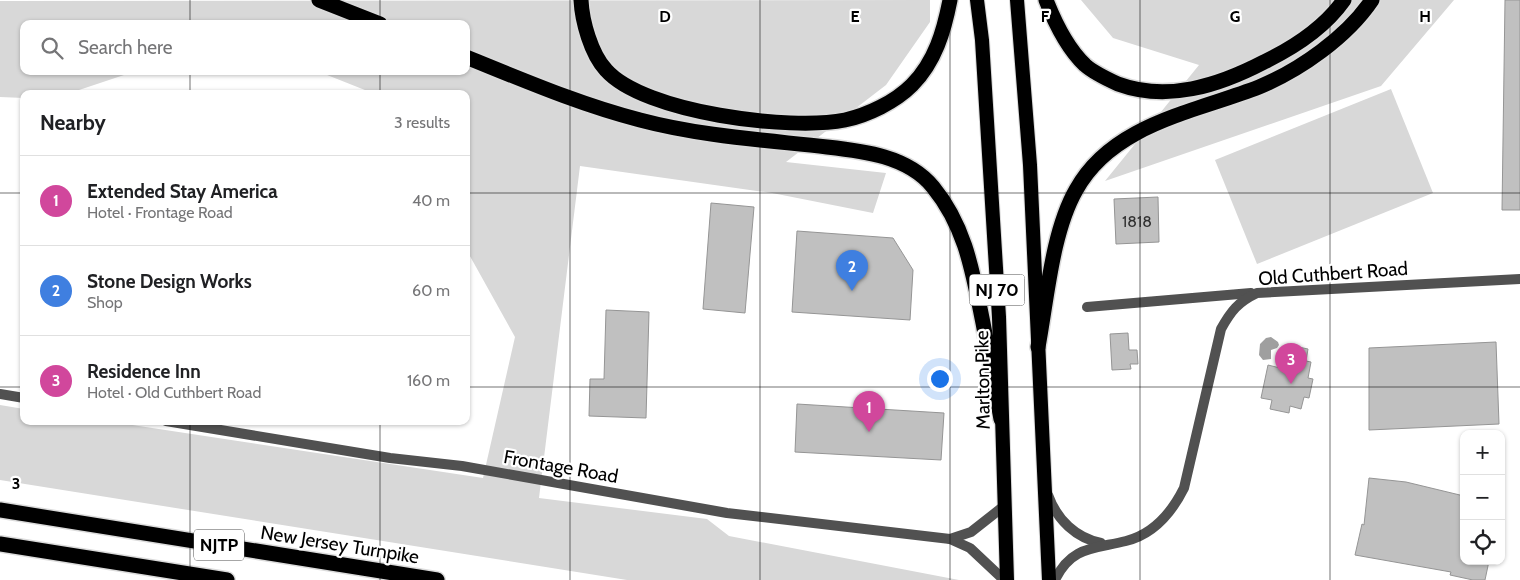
<!DOCTYPE html>
<meta charset="utf-8">
<style>
body{margin:0;font-family:Cabin,sans-serif;background:#f6f6f6;color:#202124}
.controls{position:absolute;right:15px;bottom:15px;display:grid;overflow:hidden;border-radius:10px;box-shadow:0 1px 4px #0004}
.controls button{width:45px;height:45px;display:grid;place-items:center;padding:0;border:0;border-bottom:1px solid #e0e0e0;background:#fff;color:#202124;font:25px sans-serif}
.you{position:absolute;left:939px;top:378px;width:18px;height:18px;margin:-12px;border:4px solid #fff;border-radius:50%;background:#1a73e8;box-shadow:0 0 0 8px #1a73e833}
.badge{display:grid;place-items:center;width:32px;height:32px;border-radius:50%;background:#1a73e8;color:#fff;font-size:16px;font-weight:700}
.pin{position:absolute;translate:-50% -41px;filter:drop-shadow(0 1px 2px #0008)}
.pin::after{content:'';position:absolute;top:26px;width:18px;height:15px;background:inherit;clip-path:polygon(0 0,100% 0,50% 100%)}
.list{margin:0;padding:0;list-style:none}
h2{display:flex;justify-content:space-between;align-items:center;height:65px;margin:0;padding:0 20px;font-size:21px}
h2 small{font-size:16px;font-weight:400;color:#757577}
.list li{display:grid;grid-template-columns:32px 1fr auto;gap:15px;align-items:center;box-sizing:border-box;height:90px;padding:0 20px;border-top:1px solid #e0e0e0}
.list b{display:block;font-size:19px;white-space:nowrap}
.list p{margin:0;font-size:16px;white-space:nowrap;color:#757577}
.list em{font-size:16px;font-style:normal;color:#757577}
.icon{flex:none;width:28px;height:28px;fill:none;stroke:currentColor;stroke-width:2;stroke-linecap:round;stroke-linejoin:round}
.map{position:relative;flex:none;width:1520px;height:580px;overflow:hidden}
.search{position:absolute;background:#fff;box-shadow:0 1px 4px #0004;left:20px;top:20px;width:450px;height:55px;display:flex;align-items:center;gap:12px;box-sizing:border-box;padding:0 18px;border-radius:10px;color:#757577;font-size:19px}
.panel{position:absolute;background:#fff;box-shadow:0 1px 4px #0004;left:20px;top:90px;width:450px;height:335px;border-radius:10px}
.map>svg:first-child{display:block}
.green{fill:#d8d8d8}
.water{fill:#9f9f9f}
.building{fill:#c0c0c0;stroke:#959595}
.lines{fill:none;stroke-linecap:round;stroke-linejoin:round}
.trunk-casing{stroke:#dbdbdb;stroke-width:16}
.motorway-casing{stroke:#dbdbdb;stroke-width:18}
.minor{stroke:#515151;stroke-width:10}
.tertiary{stroke:#515151;stroke-width:10}
.trunk{stroke:#000;stroke-width:14}
.motorway{stroke:#000;stroke-width:15}
.grid{fill:none;stroke:#000;stroke-width:1;stroke-opacity:0.55}
.labels{text-anchor:middle;stroke-width:4.5;stroke-linejoin:round;paint-order:stroke}
.number-label{font-size:16px;fill:#303030}
.shield{fill:#fff;stroke:#4c4c4c;stroke-width:1}
.shield-label{font-size:18px;font-weight:bold;fill:#000}
.street-label{font-size:19px;fill:#000;stroke:#fff}
.grid-label{font-size:16px;text-anchor:middle;font-weight:bold;fill:#000;stroke:#fff;stroke-width:4.5;stroke-linejoin:round;paint-order:stroke}
</style>
<div class="map">
<svg width="1520" height="580" viewBox="0 0 1520 580">
<rect width="100%" height="100%" fill="#fff"/>
<g class="green">
<path d="M930 0V22L886 85 786 162 886 173 873 213 772 193 580 166 539 498 707 519 729 536 959 580H627L0 480V405L24 409V421H106L483 478 515 337 466 249V94H375L317 71H466V24H24V71H136L67 94H24V98L0 97V1Z"/>
<path d="M1081 0H1454L1381 86 1105 181 1199 65 1113 38Z"/>
<path d="M1391 89 1433 193 1257 264 1215 160Z"/>
</g>
<path class="water" d="M1271 337 1278 342 1279 345 1277 348 1271 350V359L1263 360 1259 355 1260 344 1266 338Z"/>
<g class="building">
<path d="M1505 0H1520V210H1502Z"/>
<path d="M1158 197 1159 242 1116 244 1114 199Z"/>
<path d="M711 203 754 207 745 313 703 309Z"/>
<path d="M797 231 893 238 913 270 910 320 792 312Z"/>
<path d="M606 310 649 312 646 418 589 416 590 379H604Z"/>
<path d="M1128 333 1129 350H1137L1138 364H1130L1131 369 1112 370 1110 334Z"/>
<path d="M1496 342 1499 424 1369 430V348Z"/>
<path d="M1289 345 1308 349 1306 361 1311 362 1308 378 1313 379 1309 398 1304 397 1301 409 1290 406 1289 413 1270 409 1272 400 1261 398 1268 365 1284 369Z"/>
<path d="M797 404 944 413 941 460 795 452Z"/>
<path d="M1369 478 1406 482 1464 496V561H1489L1485 580H1473L1450 575 1451 572 1355 555 1362 524 1364 525Z"/>
</g>
<g class="lines">
<defs>
<g id="trunk">
<path d="M977 0 982 40 999 317 1007 580"/>
<path d="M1017 0 1030 165 1049 580"/>
</g>
<g id="motorway">
<path d="M319 0 380 24"/>
<path d="M581 0C582 21 591 54 606 70 644 113 791 131 845 120 868 115 895 102 912 85 935 62 944 31 950 0"/>
<path d="M1046 0C1055 23 1067 48 1085 65 1094 73 1107 79 1118 84 1167 102 1218 86 1264 62 1293 48 1325 27 1344 0"/>
<path d="M466 57C523 80 581 105 640 120 700 136 765 140 827 147 863 151 908 156 933 187 966 227 973 274 983 323 989 355 995 387 1001 419"/>
<path d="M1038 347C1047 299 1052 232 1076 190 1112 124 1195 112 1259 87 1300 70 1347 37 1372 0"/>
<path d="M0 510 437 580"/>
<path d="M0 544 227 580"/>
</g>
</defs>
<use href="#trunk" class="trunk-casing"/>
<use href="#motorway" class="motorway-casing"/>
<g class="minor">
<path d="M0 394 24 398"/>
<path d="M166 421 390 458 462 466 727 513 950 539 970 548 1004 580"/>
<path d="M950 539 971 532 1004 506"/>
</g>
<g class="tertiary">
<path d="M1087 307 1251 293"/>
<path d="M1048 495C1057 520 1076 538 1101 543"/>
<path d="M1055 580C1071 546 1094 549 1126 541 1154 534 1172 512 1184 488L1221 329C1231 311 1238 302 1257 293L1520 279"/>
</g>
<use href="#trunk" class="trunk"/>
<use href="#motorway" class="motorway"/>
</g>
<path class="grid" d="M190 0V24M380 0V24M570 0V580M760 0V580M950 0V580M1140 0V580M1330 0V580M190 71V94M380 71V94M0 193H24M466 193H1520M0 387H24M466 387H1520M190 421V580M380 421V580"/>
<g class="labels">
<g class="number-label">
<text x="1137" y="227">1818</text>
</g>
<g class="shield">
<rect x="969.5" y="274.5" width="55" height="31" rx="4"/>
<rect x="194" y="529.5" width="50" height="31" rx="4"/>
</g>
<g class="shield-label">
<text x="997" y="296">NJ 70</text>
<text x="219" y="551">NJTP</text>
</g>
<g class="street-label">
<text transform="translate(1333 273) rotate(-4)" y="7">Old Cuthbert Road</text>
<text transform="translate(982 380) rotate(-91)" y="7">Marlton Pike</text>
<text transform="translate(561 466) rotate(10)" y="7">Frontage Road</text>
<text transform="translate(340 544) rotate(9)" y="7">New Jersey Turnpike</text>
</g>
</g>
<g class="grid-label">
<text x="665" y="22">D</text>
<text x="855" y="22">E</text>
<text x="1045" y="22">F</text>
<text x="1235" y="22">G</text>
<text x="1425" y="22">H</text>
<text x="16" y="489">3</text>
</g>
</svg>
<div class="controls">
<button>+</button>
<button>−</button>
<button><svg class="icon" aria-label="locate" viewBox="0 0 24 24"><circle cx="12" cy="12" r="6"/><path d="M12 2v4M12 18v4M2 12h4M18 12h4"/></svg></button>
</div>
<div class="you"></div>
<div class="pin badge" style="left:869px;top:432px;background:#d1479c">1</div>
<div class="pin badge" style="left:852px;top:291px;background:#3f7fe0">2</div>
<div class="pin badge" style="left:1291px;top:384px;background:#d1479c">3</div>
<div class="search"><svg class="icon" aria-label="search" viewBox="0 0 24 24"><circle cx="10" cy="10" r="6"/><path d="M15 15l6 6"/></svg>Search here</div>
<section class="panel">
<h2>Nearby<small>3 results</small></h2>
<ul class="list">
<li><span class="badge" style="background:#d1479c">1</span><div><b>Extended Stay America</b><p>Hotel · Frontage Road</p></div><em>40 m</em></li>
<li><span class="badge" style="background:#3f7fe0">2</span><div><b>Stone Design Works</b><p>Shop</p></div><em>60 m</em></li>
<li><span class="badge" style="background:#d1479c">3</span><div><b>Residence Inn</b><p>Hotel · Old Cuthbert Road</p></div><em>160 m</em></li>
</ul>
</section>
</div>
